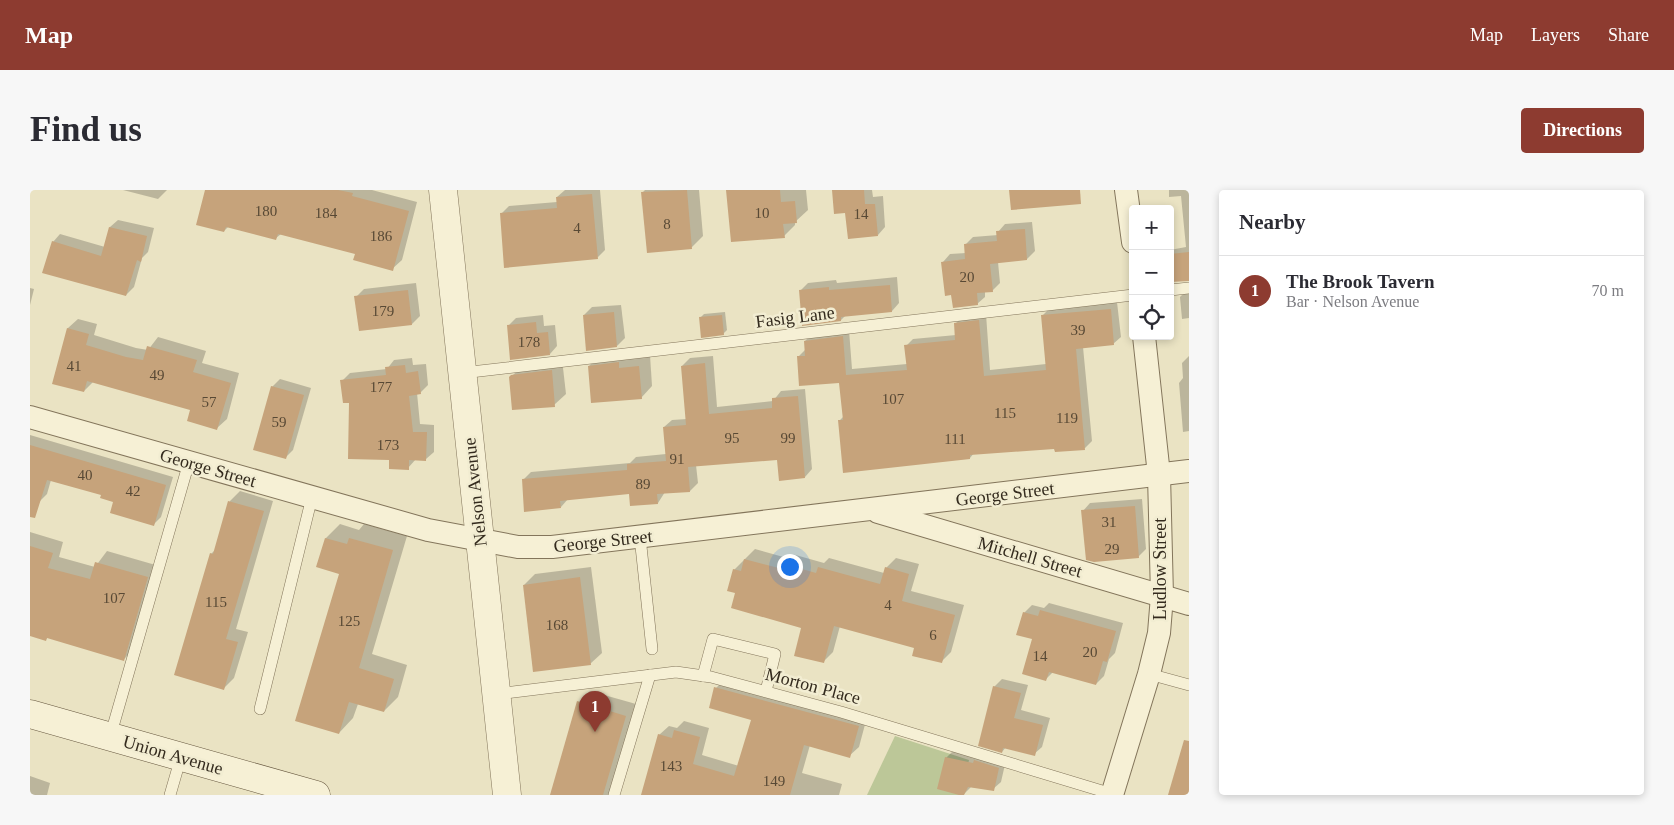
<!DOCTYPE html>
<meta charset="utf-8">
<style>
body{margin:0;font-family:"Times New Roman",serif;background:#f7f7f7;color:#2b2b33}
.controls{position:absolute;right:15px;top:15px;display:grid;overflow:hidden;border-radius:5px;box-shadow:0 2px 8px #0003}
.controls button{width:45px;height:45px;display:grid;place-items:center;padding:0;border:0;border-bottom:1px solid #e1e1e2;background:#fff;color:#2b2b33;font:25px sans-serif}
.you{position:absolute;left:759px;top:376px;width:18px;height:18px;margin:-12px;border:4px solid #fff;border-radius:50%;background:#1a73e8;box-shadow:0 0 0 8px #1a73e833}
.badge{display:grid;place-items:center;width:32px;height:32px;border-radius:50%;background:#8d3b30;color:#fff;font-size:16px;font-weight:700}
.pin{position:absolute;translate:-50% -41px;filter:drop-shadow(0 1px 2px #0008)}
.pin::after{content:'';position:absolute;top:26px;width:18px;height:15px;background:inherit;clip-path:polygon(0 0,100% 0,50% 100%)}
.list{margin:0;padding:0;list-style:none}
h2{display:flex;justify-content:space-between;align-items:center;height:65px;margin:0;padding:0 20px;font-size:21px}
h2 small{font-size:16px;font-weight:400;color:#7c7c81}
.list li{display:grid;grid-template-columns:32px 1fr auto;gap:15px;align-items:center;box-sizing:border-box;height:70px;padding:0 20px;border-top:1px solid #e1e1e2}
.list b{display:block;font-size:19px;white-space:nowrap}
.list p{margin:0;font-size:16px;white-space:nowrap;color:#7c7c81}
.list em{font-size:16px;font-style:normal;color:#7c7c81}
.icon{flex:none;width:28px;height:28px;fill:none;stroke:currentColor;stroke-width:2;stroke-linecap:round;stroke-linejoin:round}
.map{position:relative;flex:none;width:1159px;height:605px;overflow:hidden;border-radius:5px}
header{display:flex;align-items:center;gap:30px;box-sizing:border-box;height:70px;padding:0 25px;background:#8d3b30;color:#fff}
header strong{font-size:24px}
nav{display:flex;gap:28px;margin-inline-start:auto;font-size:18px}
.intro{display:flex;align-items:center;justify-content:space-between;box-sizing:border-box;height:120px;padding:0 30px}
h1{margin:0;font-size:35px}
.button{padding:12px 22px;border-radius:5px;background:#8d3b30;color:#fff;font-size:18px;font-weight:700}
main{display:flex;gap:30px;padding:0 30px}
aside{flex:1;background:#fff;border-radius:5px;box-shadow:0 2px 8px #0003}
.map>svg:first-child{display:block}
.green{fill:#bcc798}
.shadow{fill:#0003}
.building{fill:#c6a37b}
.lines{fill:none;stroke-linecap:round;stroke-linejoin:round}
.service-casing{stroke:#83755b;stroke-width:12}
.minor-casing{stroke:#83755b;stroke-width:24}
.tertiary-casing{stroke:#83755b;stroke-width:29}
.secondary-casing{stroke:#65563e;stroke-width:29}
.service{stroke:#f6f0d5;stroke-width:11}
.minor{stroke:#f6f0d5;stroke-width:22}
.tertiary{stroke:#f6f0d5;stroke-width:28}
.secondary{stroke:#f6f0d5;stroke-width:28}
.labels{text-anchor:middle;stroke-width:5;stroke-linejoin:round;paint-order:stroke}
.number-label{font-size:15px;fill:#584935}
.street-label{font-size:18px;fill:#342b1e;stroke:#f2edd2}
</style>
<header>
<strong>Map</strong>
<nav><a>Map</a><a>Layers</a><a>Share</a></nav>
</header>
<div class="intro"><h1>Find us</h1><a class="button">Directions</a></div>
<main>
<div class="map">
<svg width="1159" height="605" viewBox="0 0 1159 605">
<rect width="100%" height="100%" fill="#eae3c3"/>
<path class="green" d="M865 546 939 570 930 605H837Z"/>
<g class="shadow">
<path d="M93 0H137L128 9Z"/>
<path d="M177 0H342L387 12 372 70 362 79 326 63 251 44 246 48 199 36 194 41Z"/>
<path d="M535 0H570L575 60 568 67 471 24 479 16 527 12V7Z"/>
<path d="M615 0H669L673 46 662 57 618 62 612 3Z"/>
<path d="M697 0H776L778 20 765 32V35L754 46Z"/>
<path d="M803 0H842L843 7 853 6 855 37 848 45 816 22Z"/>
<path d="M1139 0H1159V89L1140 92V60L1156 57 1151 6 1139 7Z"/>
<path d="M88 30 124 38 118 62 112 68 104 97 96 105 23 52 30 44 75 57 80 37Z"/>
<path d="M1002 32 1005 61 997 69 968 72 970 93 962 101H955V107L947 114 923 104 913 72 920 64 936 63 935 55 943 47 968 45V42L975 34Z"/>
<path d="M867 87 869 113 862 121 816 125 811 130 770 101 778 93 806 90 807 93Z"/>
<path d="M386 93 390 126 382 134 330 140 326 107 334 99Z"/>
<path d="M0 98 4 99 0 115Z"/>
<path d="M1157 100H1159V128L1152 129 1150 107Z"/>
<path d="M1087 112 1091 147 1083 154 1053 157 1062 251 1055 258 1025 257 944 263 940 268 809 231 814 226 811 191 768 167 776 159 775 151 782 144 819 140 822 179 877 174 876 156 883 149 926 145 925 134 932 127 956 124 960 180 1016 174 1012 126 1020 118Z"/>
<path d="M591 115 595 148 587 156 554 125 562 117Z"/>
<path d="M695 122 697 140 693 144 670 128 674 124Z"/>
<path d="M513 125 514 136 525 135 527 156 520 164 478 136 486 128Z"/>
<path d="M48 129 67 134 64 145 106 158 118 160 128 147 176 161 172 173 209 183 197 229 187 238 161 219 64 191 54 201 23 193 38 138Z"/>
<path d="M570 165H620L622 196 611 208 559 176Z"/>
<path d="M683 166 687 217 743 211 751 201 775 199 782 279 775 287 748 269 666 275 668 293 660 301 635 302 628 313 600 303 538 309 531 317 493 290 501 282 600 273 606 267 636 264 634 237 642 230 657 229 652 176 660 168Z"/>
<path d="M1159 166V241L1153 242 1149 193 1153 188 1152 173Z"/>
<path d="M382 168 383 175 396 174 398 195 390 203H387L390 234 404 235V262L396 269H386L378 278 361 269 321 211 312 191 320 183 357 179 364 170Z"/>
<path d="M532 169 536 204 524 215 482 186 494 174Z"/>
<path d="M250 189 281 198 263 260 255 268 242 197Z"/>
<path d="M0 245 143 287 131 327 123 335 73 304 21 290 17 304 9 312 0 309Z"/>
<path d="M210 301 243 311 206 439 218 442 204 488 194 498 181 364 185 360 200 311Z"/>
<path d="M1112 309 1116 359 1108 367 1053 321 1060 313Z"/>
<path d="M310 334 329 340 334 334 377 346 342 464 377 475 368 507 354 521 328 514 323 528 309 543 310 383 288 376 296 348Z"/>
<path d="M0 342 33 352 29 367 65 377 77 361 129 376 105 458 94 469 18 447 16 449 0 444Z"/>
<path d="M725 359 757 368 762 364 794 373 799 368 854 383 856 378 866 368 889 374 881 401 934 415 921 462 911 472 885 457 810 436 803 462 793 472 773 437 706 402 704 380Z"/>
<path d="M561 377 572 463 560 474 494 395 505 384Z"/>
<path d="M1019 413 1093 433 1085 463 1079 469 1074 486 1066 494 1023 482 1016 489 994 423 1002 415 1014 418Z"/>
<path d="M695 489 837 527 829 557 819 566 780 555 772 583 812 594 809 605H613L629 545 639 536 647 538 654 531 679 538 672 565 709 576 723 529 686 498Z"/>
<path d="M972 489 998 495 991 520 1020 528 1012 557 1004 564 976 557 972 562 964 497Z"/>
<path d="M560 501 606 514 580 605H530L549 512Z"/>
<path d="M924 560 976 570 971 592 963 599 941 597 933 605 916 568Z"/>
<path d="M0 586 20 593 17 605H0Z"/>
</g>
<g class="building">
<path d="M175 0H308L323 3 322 6 379 21 363 81 323 70 325 64 248 44 246 50 196 37 194 42 166 35Z"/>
<path d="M657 0 662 59 617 63 611 2Z"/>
<path d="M696 0H750L751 12 765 11 767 33 753 34 755 48 701 52Z"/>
<path d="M802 0H834L835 14H845L848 46 818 49 815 23 804 24Z"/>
<path d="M979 0H1050L1051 14 981 20Z"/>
<path d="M562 4 568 69 474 78 470 23 527 18 526 7Z"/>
<path d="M79 37 117 46 111 72 107 70 96 106 12 83 22 51 71 66Z"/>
<path d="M995 39 997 70 960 74 963 102 947 103 948 115 923 118 921 105 915 106 911 72 935 69 934 54 967 51 966 41Z"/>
<path d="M1159 62V91L1140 92V64Z"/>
<path d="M860 95 862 122 811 127V131L772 136 769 100 799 97V100Z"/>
<path d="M378 100 382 135 329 141 324 106Z"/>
<path d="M1081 119 1084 155 1046 159 1055 260 1025 262 1024 259 940 265V269L813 283 808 230H813L809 193 769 196 767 166H775L774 151 813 146 816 185 877 180 874 155 925 150 924 133 949 130 954 186 1016 180 1011 125Z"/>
<path d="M584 122 587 157 556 161 553 125Z"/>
<path d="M692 125 694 145 671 148 669 127Z"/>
<path d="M506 132 507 143 518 142 520 165 480 170 477 135Z"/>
<path d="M37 138 59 144 56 155 96 167 113 170 117 156 167 170 163 182 201 193 187 240 157 231 160 220 57 191 54 202 22 194Z"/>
<path d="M589 172V178L609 176 612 209 561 213 558 176Z"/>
<path d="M675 173 679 224 742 218V208L768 206 775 288 749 291 747 270 658 277 660 302 627 304 628 314 600 316 599 304 530 311 531 318 494 322 492 289 597 280V274L636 271 633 237 656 235 651 176Z"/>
<path d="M375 175 376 183 388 181 391 204 379 206 383 242H397L396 271 379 270V280L359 279V270L318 269 319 213H313L310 190 356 185 355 177Z"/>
<path d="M522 180 525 217 482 220 479 187 481 185Z"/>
<path d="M241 196 274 205 256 269 223 260Z"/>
<path d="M0 255 136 295 124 336 80 323 83 312 70 308 71 305 17 290 5 328 0 327Z"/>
<path d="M198 311 234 321 196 449 208 452 194 500 144 485 180 363 183 364Z"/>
<path d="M1105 316 1109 368 1064 372 1056 370 1051 320Z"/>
<path d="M295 348 317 354 319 348 363 360 329 478 364 489 354 522 319 512 309 544 265 531 309 384 286 377Z"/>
<path d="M0 356 23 363 18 378 60 389 65 372 118 387 94 471 17 448 16 451 0 446Z"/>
<path d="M714 369 749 378 751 373 786 383 788 377 850 394 855 377 879 384 872 411 925 425 912 473 882 466 884 458 804 436 794 473 764 466 771 438 701 418 705 403 697 401 703 379 711 381Z"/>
<path d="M550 387 561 475 503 482 493 395Z"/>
<path d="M1010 420 1086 441 1077 472 1073 471 1066 495 1019 482 1016 491 992 484 1002 449 986 445 993 422 1008 426Z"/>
<path d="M963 496 991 503 984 528 1013 535 1005 566 973 558 972 563 948 556Z"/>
<path d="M684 497 829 536 820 568 774 555 760 605H611L628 544 642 548 644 540 670 547 663 574 704 586 721 530 679 518Z"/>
<path d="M547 511 596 526 573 605H520Z"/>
<path d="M1154 550 1159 551V605H1138Z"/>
<path d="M915 567 943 573 944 570 969 578 964 601 938 597 934 605H929L907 599Z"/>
</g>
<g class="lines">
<defs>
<g id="service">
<path d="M1140 100 1159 98"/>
<path d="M432 183 1103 105"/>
<path d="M610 347 622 459"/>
<path d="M1119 484 1159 495"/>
<path d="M673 486 683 449 745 464 736 501"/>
<path d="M467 504 646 482 681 487 811 522 1082 604"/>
<path d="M230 519 282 307"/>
<path d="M80 547 159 272"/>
<path d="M140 605 151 567"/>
<path d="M584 605 620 485"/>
</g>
<g id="minor">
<path d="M1096 0 1103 52"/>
<path d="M0 227 398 340 488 357H522L1159 281"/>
<path d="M848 322 1159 414"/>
<path d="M1082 605 1119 484 1129 443 1132 406 1129 285 1114 146"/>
</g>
<path id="tertiary" d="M413 0 477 605"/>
<path id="secondary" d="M0 524 286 605"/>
</defs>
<use href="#service" class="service-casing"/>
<use href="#minor" class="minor-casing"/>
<use href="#tertiary" class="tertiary-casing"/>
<use href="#secondary" class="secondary-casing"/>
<use href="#service" class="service"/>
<use href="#minor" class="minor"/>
<use href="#tertiary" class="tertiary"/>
<use href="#secondary" class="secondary"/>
</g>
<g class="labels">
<g class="number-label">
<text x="236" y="26">180</text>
<text x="296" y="28">184</text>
<text x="732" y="28">10</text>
<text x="831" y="29">14</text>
<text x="637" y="39">8</text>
<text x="547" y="43">4</text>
<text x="351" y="51">186</text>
<text x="937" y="92">20</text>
<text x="353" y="126">179</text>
<text x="1048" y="145">39</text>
<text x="499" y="157">178</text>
<text x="44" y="181">41</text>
<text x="127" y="190">49</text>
<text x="351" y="202">177</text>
<text x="863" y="214">107</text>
<text x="179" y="217">57</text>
<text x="975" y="228">115</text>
<text x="1037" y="233">119</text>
<text x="249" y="237">59</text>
<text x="702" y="253">95</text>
<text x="758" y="253">99</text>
<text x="925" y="254">111</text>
<text x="358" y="260">173</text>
<text x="647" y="274">91</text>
<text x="55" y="290">40</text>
<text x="613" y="299">89</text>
<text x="103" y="306">42</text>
<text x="1079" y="337">31</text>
<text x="1082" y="364">29</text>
<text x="84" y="413">107</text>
<text x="186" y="417">115</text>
<text x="858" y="420">4</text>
<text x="319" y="436">125</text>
<text x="527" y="440">168</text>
<text x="903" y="450">6</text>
<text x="1060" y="467">20</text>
<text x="1010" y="471">14</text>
<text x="641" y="581">143</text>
<text x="744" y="596">149</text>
</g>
<g class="street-label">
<text transform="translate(765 127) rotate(-7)" y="6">Fasig Lane</text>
<text transform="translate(178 278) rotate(16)" y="6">George Street</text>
<text transform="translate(445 302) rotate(-96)" y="6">Nelson Avenue</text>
<text transform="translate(975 304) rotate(-7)" y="6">George Street</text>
<text transform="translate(573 351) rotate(-6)" y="6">George Street</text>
<text transform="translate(1000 367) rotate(16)" y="6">Mitchell Street</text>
<text transform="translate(1130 379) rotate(-90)" y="6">Ludlow Street</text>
<text transform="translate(783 496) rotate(15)" y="6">Morton Place</text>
<text transform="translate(143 565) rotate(16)" y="6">Union Avenue</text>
</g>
</g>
</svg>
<div class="controls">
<button>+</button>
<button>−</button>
<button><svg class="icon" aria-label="locate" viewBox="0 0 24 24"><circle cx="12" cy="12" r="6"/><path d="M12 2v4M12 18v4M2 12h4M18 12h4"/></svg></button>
</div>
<div class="you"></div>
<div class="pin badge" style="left:565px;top:542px">1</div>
</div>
<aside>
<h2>Nearby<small></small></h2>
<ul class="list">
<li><span class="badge">1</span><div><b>The Brook Tavern</b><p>Bar · Nelson Avenue</p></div><em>70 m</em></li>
</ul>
</aside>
</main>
